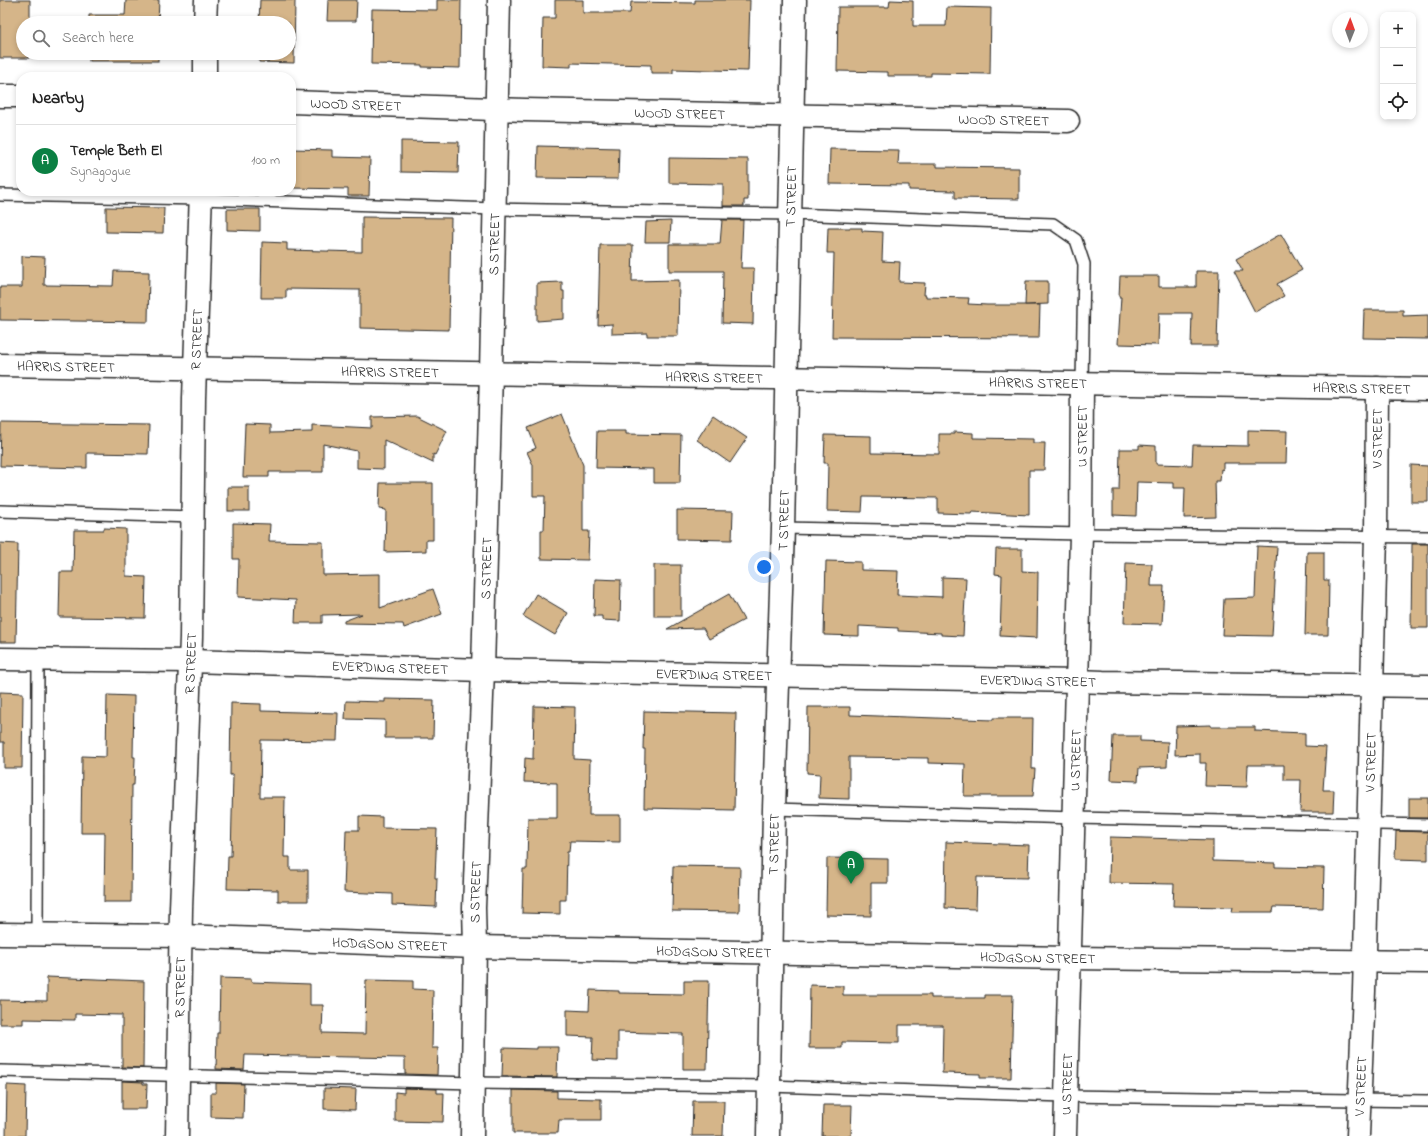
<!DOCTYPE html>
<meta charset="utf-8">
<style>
body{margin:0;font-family:"Indie Flower",sans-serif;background:#f2f2f2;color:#222}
.controls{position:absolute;right:12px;top:12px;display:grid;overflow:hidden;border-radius:8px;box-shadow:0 2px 6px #0003}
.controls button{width:36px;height:36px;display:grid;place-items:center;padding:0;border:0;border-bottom:1px solid #e0e0e0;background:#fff;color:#222;font:20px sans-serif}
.compass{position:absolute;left:1332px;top:12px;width:36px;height:36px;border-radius:50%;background:#fff;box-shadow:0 2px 6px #0003;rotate:1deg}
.you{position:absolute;left:764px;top:567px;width:14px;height:14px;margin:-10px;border:3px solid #fff;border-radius:50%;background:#1a73e8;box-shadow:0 0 0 6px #1a73e833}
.badge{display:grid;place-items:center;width:26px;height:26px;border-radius:50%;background:#0b8043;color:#fff;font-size:13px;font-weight:700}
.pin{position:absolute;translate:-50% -33px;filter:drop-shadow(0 1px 2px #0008)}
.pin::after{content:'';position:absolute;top:21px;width:14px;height:12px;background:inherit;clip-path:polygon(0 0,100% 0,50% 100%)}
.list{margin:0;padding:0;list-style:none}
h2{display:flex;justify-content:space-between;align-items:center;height:52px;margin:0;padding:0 16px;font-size:17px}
h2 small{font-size:13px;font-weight:400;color:#767676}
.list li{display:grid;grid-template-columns:26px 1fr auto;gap:12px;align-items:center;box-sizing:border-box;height:72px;padding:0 16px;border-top:1px solid #e0e0e0}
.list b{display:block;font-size:15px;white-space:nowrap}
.list p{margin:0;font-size:13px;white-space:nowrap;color:#767676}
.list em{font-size:13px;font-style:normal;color:#767676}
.icon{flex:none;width:22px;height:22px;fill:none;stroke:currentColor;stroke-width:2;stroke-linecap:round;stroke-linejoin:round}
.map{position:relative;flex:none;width:1428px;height:1136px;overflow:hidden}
.search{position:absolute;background:#fff;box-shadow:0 2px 6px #0003;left:16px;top:16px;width:280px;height:44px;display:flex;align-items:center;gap:10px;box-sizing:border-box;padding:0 14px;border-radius:22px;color:#767676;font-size:15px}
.panel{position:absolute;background:#fff;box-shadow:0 2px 6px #0003;left:16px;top:72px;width:280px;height:124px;border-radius:16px}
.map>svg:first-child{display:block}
.building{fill:#d5b589;stroke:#2b2b2b}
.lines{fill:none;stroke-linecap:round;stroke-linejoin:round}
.service-casing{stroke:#2b2b2b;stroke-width:14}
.minor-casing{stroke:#2b2b2b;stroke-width:25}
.tertiary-casing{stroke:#2b2b2b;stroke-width:25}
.secondary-casing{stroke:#2b2b2b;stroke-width:25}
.service{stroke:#fff;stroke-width:11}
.minor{stroke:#fff;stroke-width:22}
.tertiary{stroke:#fff;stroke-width:22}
.secondary{stroke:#fff;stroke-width:22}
.labels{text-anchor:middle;stroke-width:3;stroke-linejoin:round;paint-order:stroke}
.street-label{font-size:14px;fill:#2b2b2b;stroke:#fff}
</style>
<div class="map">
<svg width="1428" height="1136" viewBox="0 0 1428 1136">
<rect width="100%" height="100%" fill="#fff"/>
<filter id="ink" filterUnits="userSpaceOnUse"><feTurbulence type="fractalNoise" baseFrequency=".025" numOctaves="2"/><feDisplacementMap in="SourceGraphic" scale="8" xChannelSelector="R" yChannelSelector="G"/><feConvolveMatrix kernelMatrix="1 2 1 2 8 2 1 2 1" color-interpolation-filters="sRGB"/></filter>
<g filter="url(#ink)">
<g class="building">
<path d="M0 0H30V23H23V53H29V58H0Z"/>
<path d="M126 0H159L158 23H89V15H125Z"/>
<path d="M260 0H295L294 63 259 62V53H289V23H259Z"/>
<path d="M328 0H357L356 21H327Z"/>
<path d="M437 0H461L460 68 422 67V65L371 64 372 9 437 10Z"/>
<path d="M555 0H583V13H630L631 2 695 3V0H750L748 71 673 69V73H651V65L571 63V67L542 66 543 18H555Z"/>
<path d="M890 0 913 1V26H946L947 7 991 8 990 74 931 73V76H888V72L837 71 838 7H889Z"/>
<rect x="89" y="53" width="69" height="8"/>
<path d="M401 141 459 142 458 173 401 172Z"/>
<path d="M538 146 619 148 618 179 537 178Z"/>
<path d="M291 149 332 150V157L370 158 369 196H348V189L291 188Z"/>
<path d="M830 149 899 150 898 164H937V167L1019 168V199L955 198V191L909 190V185L829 184Z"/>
<path d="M669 158 748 159V200H744V206H723V184L669 183Z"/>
<path d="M106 207 164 208 163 233 106 232Z"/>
<path d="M227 209H260V231L227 230Z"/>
<path d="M362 217 451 218 449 330 360 328V290L286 289V298H261L262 242 287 243V250L362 252Z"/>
<path d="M722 220H743L741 268H754L753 324 722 323 723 271H669V244H720Z"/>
<path d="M671 221 670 242H645L646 222Z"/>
<path d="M828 228H862V231L883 232 882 261 900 262 899 282 925 283 924 295H926V297L969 298 968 304 987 305H1040L1039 338 832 337 834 253H827Z"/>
<path d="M1281 234 1302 270 1277 284 1284 296 1255 312 1234 271H1243L1236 259Z"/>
<path d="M600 245H633L632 281 679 280 678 336H647V333L612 334V324L598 325Z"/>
<path d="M22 256 45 257 44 285 113 286 114 271 149 272 148 322 0 320V287H22Z"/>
<path d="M1196 271H1219L1217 346H1191L1192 313H1159L1158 345 1118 344 1121 297H1119L1120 276H1159V287H1196Z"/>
<path d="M1026 281H1048V304L1025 305Z"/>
<path d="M562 282V291H564V319L537 321V283Z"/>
<path d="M1364 310H1403V316L1428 315V339L1363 338Z"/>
<path d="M562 414 583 465V531H589L588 560 541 559V530H544L545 496H533V465L527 452 536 448 528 428Z"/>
<path d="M713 415 747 438 730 463 697 440Z"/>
<path d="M417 416 447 431 435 455 433 454V463L384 440V469L357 468V451L323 444V472H269V477H243L245 424 270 425V433L312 432V425L372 428V417Z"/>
<path d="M1 423 149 425 148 454 87 453V468L0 466Z"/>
<path d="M1248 430 1287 431 1286 463H1223V470L1221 469 1220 481H1215L1216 517 1184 518 1185 488H1174V483L1137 482 1136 516 1113 515V490H1119L1120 449H1139V445L1156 446V464L1192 465 1193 445 1248 446Z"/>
<path d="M597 431H626V434L681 435 680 483H654V469L596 468Z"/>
<path d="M954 432 973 433V438L1033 439V443H1045L1044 470H1029V515L972 512 971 514 938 513V498L863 497 862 512 827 511 828 463H824L825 435 871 436V453L939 454V434H954Z"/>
<path d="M1411 465 1428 466V502H1411Z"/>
<path d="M380 483H433V540H426V551L385 552 386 510 379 509Z"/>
<rect x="228" y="487" width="21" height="24"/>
<path d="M677 510 733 511 732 540 677 539Z"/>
<path d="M233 523 270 524 269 541 323 542V575L380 574V608L433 589 442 614 404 628 403 624 344 623V621L362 614 322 615V623H295L296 600 238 597 239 559H233Z"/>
<path d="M104 528 126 529V576L146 577 145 618 59 617 60 572H73L74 530H104Z"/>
<path d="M0 543 18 544 16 642H0Z"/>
<path d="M1412 544H1428V628H1411Z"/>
<path d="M1257 546 1277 547 1272 636 1222 635 1224 599 1255 598Z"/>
<path d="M996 549H1022V571L1038 572 1037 638 1000 636 1002 575 995 574Z"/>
<path d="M1307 552H1324V580H1329L1328 635H1305Z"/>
<path d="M826 561 861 562V570L898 571 897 595 942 597V577L966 578 963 636 941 635V633L898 631V628L859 626V636L824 635Z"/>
<path d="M1126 563 1152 564 1151 586H1164L1162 624 1124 623Z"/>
<rect x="654" y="565" width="27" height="51"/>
<path d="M595 579 621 580 620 621 602 620V616H594Z"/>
<path d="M536 594 568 613 555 635 523 616Z"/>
<path d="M729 594 744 620 709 639 703 628 667 629Z"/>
<path d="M0 692 23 693 22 768H4V742H0Z"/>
<path d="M107 695 134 696 133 757H135L134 785H132L131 902H104L105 833H81L82 756 106 757Z"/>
<path d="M385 699 434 700 433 738H385V720L345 719 346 701 385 702Z"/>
<path d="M231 703 261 704V711L338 713 337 741 261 740 260 797H285L284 857H290V870H308V901H278V890L227 889 228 856H231L233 775H230Z"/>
<path d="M534 706 575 707 574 759 590 760 589 815H620V842L570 841 569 852H567L566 900H560V914L522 913 523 869H527L528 818H557V783L524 782 525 758 533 759Z"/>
<path d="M808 707H850V715L993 720V718H1033L1032 769H1035L1033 796H964L965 764 928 763V758L849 757V799L819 798 820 774 807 773Z"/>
<path d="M644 711 736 713 734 810 644 808 645 749H643Z"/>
<path d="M1211 725V727H1255V731L1305 733V746L1326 747 1323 790H1334L1333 812H1300L1301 780H1284V765H1248L1247 787 1205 786 1206 763H1200V754L1175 755 1176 726Z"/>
<path d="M1113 736H1140V741L1168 742 1167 767 1139 768 1138 781 1111 780Z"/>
<rect x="1409" y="798" width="19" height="20"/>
<path d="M359 816 382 817V828L437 829 435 878H437L436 907 392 905V894L344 892 346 830H359Z"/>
<path d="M1396 831 1428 832V860L1395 859Z"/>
<path d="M1110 837 1213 840V861L1275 863V867L1324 868 1323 908 1274 907 1273 912H1232L1233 907 1173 906 1174 884 1109 883Z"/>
<path d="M946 842 1029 845 1028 878 977 877 976 909 945 908Z"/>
<path d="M827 858 888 859V883H871V916L826 915Z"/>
<path d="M673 866 740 867 739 912 672 911Z"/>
<path d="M47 977 144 981 143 1068 122 1067V1015L75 1014V1020L23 1019V1024H0V1000L47 1001Z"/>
<path d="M220 978 251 979V982L310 984V1005H323L322 1033 365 1034 366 980 413 981V989L433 990 432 1048H438L437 1075 405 1074V1058L245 1055 244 1070 216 1069 217 1033H219Z"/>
<path d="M684 981H709L707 1069H683V1034L618 1032V1061L592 1060 593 1037 567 1036V1010L589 1011 590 990 619 991V993L684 994Z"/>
<path d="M810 985 843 986V995H931V998H985V995H1013L1011 1078H980V1074L942 1073 943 1025H899V1043L842 1042V1048H809Z"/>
<path d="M537 1047H558L557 1077 502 1076 503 1048 537 1049Z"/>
<path d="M122 1081 143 1082V1084H147L146 1109H122Z"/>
<path d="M216 1083 244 1084 243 1118 211 1117V1093H216Z"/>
<path d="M7 1085 26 1086 25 1136H6Z"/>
<path d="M324 1088 356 1089 355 1110 324 1109Z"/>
<path d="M404 1088 437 1089V1093H444L443 1122 395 1121V1092L404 1093Z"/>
<path d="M513 1090 557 1091V1098L601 1099V1120H559L558 1133H513Z"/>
<path d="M693 1101H724L723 1136H692Z"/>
<path d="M823 1105H852L851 1136H822Z"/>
</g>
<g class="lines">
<defs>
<g id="service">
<path d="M0 195 200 199 495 209 791 214 1053 224 1076 240 1084 264 1082 383"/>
<path d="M0 511 193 517"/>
<path d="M783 528 1081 534 1428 537"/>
<path d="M774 809 1074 818 1428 825"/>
<path d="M37 935 38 660"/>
<path d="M0 1071 474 1083 769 1086 1065 1096 1428 1101"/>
</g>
<g id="minor">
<path d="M205 23 206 0"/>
<path d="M205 77V53"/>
<path d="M0 96H21"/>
<path id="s1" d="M291 102 525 110 1068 121"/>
<path id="s2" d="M0 659 190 661 483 670 1077 681 1103 682 1428 686"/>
<path id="s3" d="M177 1136 181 909 191 637 194 398 201 191"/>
<path id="s4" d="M472 1136 475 947 474 908 483 670 491 372"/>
<path id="s5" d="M768 1136 774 809 783 528 795 0"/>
<path id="s6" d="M1065 1136 1081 534 1082 383"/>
<path id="s7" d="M1358 1136 1364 991 1376 536 1377 388"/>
</g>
<g id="tertiary">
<path id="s8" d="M0 934 181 936 475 947 1069 958 1428 962"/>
</g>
<g id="secondary">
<path id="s9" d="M0 365 1428 389"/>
<path id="s10" d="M491 372 499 0"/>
</g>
</defs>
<use href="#service" class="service-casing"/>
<use href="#minor" class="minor-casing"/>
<use href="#tertiary" class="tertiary-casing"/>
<use href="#secondary" class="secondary-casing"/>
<use href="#service" class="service"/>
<use href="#minor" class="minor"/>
<use href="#tertiary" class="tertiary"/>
<use href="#secondary" class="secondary"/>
</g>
</g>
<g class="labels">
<g class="street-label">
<text dy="5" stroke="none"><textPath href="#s1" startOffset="65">WOOD STREET</textPath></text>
<text dy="5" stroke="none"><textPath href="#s1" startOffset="389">WOOD STREET</textPath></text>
<text dy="5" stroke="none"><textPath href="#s1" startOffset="713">WOOD STREET</textPath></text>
<text dy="5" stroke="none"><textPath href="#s5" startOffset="940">T STREET</textPath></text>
<text dy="5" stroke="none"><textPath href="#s10" startOffset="128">S STREET</textPath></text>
<text dy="5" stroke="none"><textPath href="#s3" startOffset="797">R STREET</textPath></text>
<text dy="5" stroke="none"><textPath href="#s9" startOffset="66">HARRIS STREET</textPath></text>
<text dy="5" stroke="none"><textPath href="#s9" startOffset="390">HARRIS STREET</textPath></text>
<text dy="5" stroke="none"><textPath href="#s9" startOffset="714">HARRIS STREET</textPath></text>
<text dy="5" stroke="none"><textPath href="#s9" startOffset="1038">HARRIS STREET</textPath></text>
<text dy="5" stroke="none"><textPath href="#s9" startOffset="1362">HARRIS STREET</textPath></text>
<text dy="5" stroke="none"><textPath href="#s6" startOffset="700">U STREET</textPath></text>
<text dy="5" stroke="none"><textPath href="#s7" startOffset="698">V STREET</textPath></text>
<text dy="5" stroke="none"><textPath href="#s5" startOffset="616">T STREET</textPath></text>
<text dy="5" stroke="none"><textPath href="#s4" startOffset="568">S STREET</textPath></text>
<text dy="5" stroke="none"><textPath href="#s3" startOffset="473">R STREET</textPath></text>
<text dy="5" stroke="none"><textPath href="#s2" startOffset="390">EVERDING STREET</textPath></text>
<text dy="5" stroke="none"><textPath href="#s2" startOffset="714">EVERDING STREET</textPath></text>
<text dy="5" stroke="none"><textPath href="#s2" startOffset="1038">EVERDING STREET</textPath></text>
<text dy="5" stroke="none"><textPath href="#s6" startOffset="376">U STREET</textPath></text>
<text dy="5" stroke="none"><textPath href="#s7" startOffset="374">V STREET</textPath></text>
<text dy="5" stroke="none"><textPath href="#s5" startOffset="292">T STREET</textPath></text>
<text dy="5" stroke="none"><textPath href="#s4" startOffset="244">S STREET</textPath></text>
<text dy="5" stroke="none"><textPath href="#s8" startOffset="390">HODGSON STREET</textPath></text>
<text dy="5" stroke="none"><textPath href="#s8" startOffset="714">HODGSON STREET</textPath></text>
<text dy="5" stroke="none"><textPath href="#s8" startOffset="1038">HODGSON STREET</textPath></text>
<text dy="5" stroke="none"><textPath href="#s3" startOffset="149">R STREET</textPath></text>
<text dy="5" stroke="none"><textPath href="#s6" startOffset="52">U STREET</textPath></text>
<text dy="5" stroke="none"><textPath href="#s7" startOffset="50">V STREET</textPath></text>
</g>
</g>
</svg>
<div class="controls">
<button>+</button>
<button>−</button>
<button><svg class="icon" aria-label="locate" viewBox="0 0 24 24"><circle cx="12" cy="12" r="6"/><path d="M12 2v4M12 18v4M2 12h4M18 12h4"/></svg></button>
</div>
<svg class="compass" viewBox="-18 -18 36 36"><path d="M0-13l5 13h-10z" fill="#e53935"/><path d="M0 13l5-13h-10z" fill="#767676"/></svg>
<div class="you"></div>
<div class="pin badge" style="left:851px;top:884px">A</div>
<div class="search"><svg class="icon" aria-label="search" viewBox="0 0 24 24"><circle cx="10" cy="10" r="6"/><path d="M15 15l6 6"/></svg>Search here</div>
<section class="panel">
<h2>Nearby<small></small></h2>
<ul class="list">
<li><span class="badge">A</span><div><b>Temple Beth El</b><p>Synagogue</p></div><em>100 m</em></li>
</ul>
</section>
</div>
